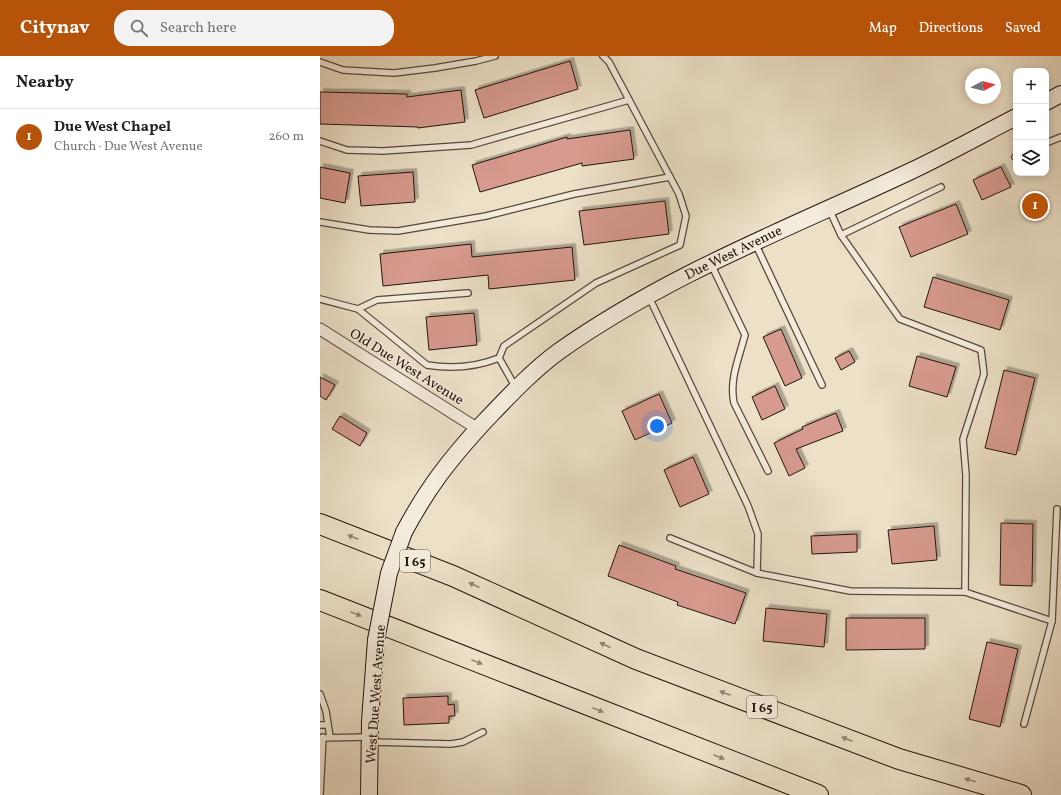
<!DOCTYPE html>
<meta charset="utf-8">
<style>
body{margin:0;font-family:Vollkorn,serif;background:#f2f2f2;color:#202124}
.controls{position:absolute;right:12px;top:12px;display:grid;overflow:hidden;border-radius:8px;box-shadow:0 2px 10px #0003}
.controls button{width:36px;height:36px;display:grid;place-items:center;padding:0;border:0;border-bottom:1px solid #e0e0e0;background:#fff;color:#202124;font:20px sans-serif}
.compass{position:absolute;left:645px;top:12px;width:36px;height:36px;border-radius:50%;background:#fff;box-shadow:0 2px 10px #0003;rotate:83deg}
.you{position:absolute;left:337px;top:370px;width:14px;height:14px;margin:-10px;border:3px solid #fff;border-radius:50%;background:#1a73e8;box-shadow:0 0 0 6px #1a73e833}
.badge{display:grid;place-items:center;width:26px;height:26px;border-radius:50%;background:#b45309;color:#fff;font-size:13px;font-weight:700}
.pin{position:absolute;translate:-50% -50%;border:2px solid #fff;box-shadow:0 1px 4px #0006}
.list{margin:0;padding:0;list-style:none}
h2{display:flex;justify-content:space-between;align-items:center;height:52px;margin:0;padding:0 16px;font-size:17px}
h2 small{font-size:13px;font-weight:400;color:#757577}
.list li{display:grid;grid-template-columns:26px 1fr auto;gap:12px;align-items:center;box-sizing:border-box;height:56px;padding:0 16px;border-top:1px solid #e0e0e0}
.list b{display:block;font-size:15px;white-space:nowrap}
.list p{margin:0;font-size:13px;white-space:nowrap;color:#757577}
.list em{font-size:13px;font-style:normal;color:#757577}
.icon{flex:none;width:22px;height:22px;fill:none;stroke:currentColor;stroke-width:2;stroke-linecap:round;stroke-linejoin:round}
.map{position:relative;flex:none;width:741px;height:739px;overflow:hidden}
header{display:flex;align-items:center;gap:24px;box-sizing:border-box;height:56px;padding:0 20px;background:#b45309;color:#fff}
header strong{font-size:19px}
nav{display:flex;gap:22px;margin-inline-start:auto;font-size:14px}
.search{width:280px;height:36px;background:#f2f2f2;display:flex;align-items:center;gap:10px;box-sizing:border-box;padding:0 14px;border-radius:16px;color:#757577;font-size:15px}
main{display:flex}
aside{flex:1;background:#fff}
.map>svg:first-child{display:block}
.building{fill:#d79a8e;stroke:#25140c;filter:url(#shadow)}
.lines{fill:none;stroke-linecap:round;stroke-linejoin:round}
.lane-casing{stroke:#57473b;stroke-width:8}
.street-casing{stroke:#57473b;stroke-width:13}
.secondary-casing{stroke:#25140c;stroke-width:18}
.highway-casing{stroke:#25140c;stroke-width:22}
.lane{stroke:#f3ebdb;stroke-width:5.5}
.street{stroke:#f3ebdb;stroke-width:11}
.secondary{stroke:#f3ebdb;stroke-width:16}
.highway{stroke:#ece0c7;stroke-width:20}
.secondary-bridge-casing{stroke:#25140c;stroke-width:18;stroke-linecap:butt}
.secondary-bridge{stroke:#f3ebdb;stroke-width:16}
.oneway{fill:#928473}
.labels{text-anchor:middle;stroke-width:3;stroke-linejoin:round;paint-order:stroke}
.shield{fill:#f3ebdb;stroke:#63544a;stroke-width:1}
.shield-label{font-size:13px;font-weight:bold;fill:#25140c}
.street-label{font-size:14px;fill:#25140c;stroke:#f3ebdb}
</style>
<header>
<strong>Citynav</strong>
<div class="search"><svg class="icon" aria-label="search" viewBox="0 0 24 24"><circle cx="10" cy="10" r="6"/><path d="M15 15l6 6"/></svg>Search here</div>
<nav><a>Map</a><a>Directions</a><a>Saved</a></nav>
</header>
<main>
<aside>
<h2>Nearby<small></small></h2>
<ul class="list">
<li><span class="badge">1</span><div><b>Due West Chapel</b><p>Church · Due West Avenue</p></div><em>260 m</em></li>
</ul>
</aside>
<div class="map">
<svg width="741" height="739" viewBox="0 0 741 739">
<defs>
<filter id="shadow"><feDropShadow dx="3.5" dy="-3.5" stdDeviation="0" flood-color="#0004"/></filter>
</defs>
<rect width="100%" height="100%" fill="#ece0c7"/>
<filter id="stains"><feTurbulence type="fractalNoise" baseFrequency=".005" numOctaves="4"/><feColorMatrix values="0 0 0 0 .2 0 0 0 0 .09 0 0 0 0 .02 0 0 0 .5 -.17"/></filter>
<radialGradient id="worn" r=".72"><stop offset=".6" stop-color="#630" stop-opacity="0"/><stop offset="1" stop-color="#630" stop-opacity=".3"/></radialGradient>
<g class="building">
<path d="M250 5 258 33 164 62 155 34Z"/>
<path d="M141 34 145 66 98 72V71L0 68V36L87 38V41Z"/>
<path d="M310 74 314 103 262 110V107L160 136 152 109 247 81V83Z"/>
<path d="M0 111 30 117 25 147 0 142Z"/>
<path d="M681 111 691 131 662 144 653 124Z"/>
<path d="M93 116 95 146 41 150 38 120Z"/>
<path d="M345 145 349 178 264 189 259 155Z"/>
<path d="M636 148 648 178 591 201 579 171Z"/>
<path d="M151 188 152 201 252 191 255 224 169 233 168 219 63 230 60 198Z"/>
<path d="M613 221 689 244 680 274 604 251Z"/>
<path d="M154 257 157 289 109 294 106 261Z"/>
<path d="M461 273 482 322 465 330 443 281Z"/>
<path d="M529 295 535 306 521 314 515 302Z"/>
<path d="M597 300 636 311 627 341 589 330Z"/>
<path d="M684 314 715 322 696 399 665 392Z"/>
<path d="M0 321 15 329 6 344 0 340Z"/>
<path d="M455 330 465 353 442 364 432 341Z"/>
<path d="M339 338 352 367 315 384 302 355Z"/>
<path d="M516 357 523 375 476 393 485 412 469 420 454 387 483 373 482 371Z"/>
<path d="M20 360 47 377 40 390 12 373Z"/>
<path d="M373 401 389 438 360 451 344 414Z"/>
<path d="M681 467 713 468 712 530 680 529Z"/>
<path d="M614 470 617 504 572 508 568 474Z"/>
<path d="M537 478V496L492 498 491 480Z"/>
<path d="M299 489 356 510 355 513 426 537 415 568 357 549 358 546 288 520Z"/>
<path d="M446 552 507 558 504 591 443 585Z"/>
<path d="M526 562H605V593L526 594Z"/>
<path d="M667 586 698 593 680 671 649 663Z"/>
<path d="M128 640V649L134 648 135 660H129V667L84 669 83 642Z"/>
</g>
<g class="lines">
<defs>
<g id="lane">
<path d="M0 6 23 14 74 17 115 12 156 5 175 0"/>
<path d="M0 85 27 94 63 95 151 89 309 44"/>
<path d="M726 87 741 81"/>
<path d="M695 101 696 100"/>
<path d="M0 166 49 174 78 175 166 160 254 138 350 121"/>
<path d="M521 179 621 131"/>
<path d="M435 187 502 329"/>
<path d="M391 208 425 279C419 302 409 324 414 347L448 415"/>
<path d="M329 241 428 450 438 478 437 517 530 535 645 536 646 419 643 383 664 318 661 294 580 263 521 179 509 153"/>
<path d="M0 243 38 253 107 309C131 313 156 311 179 302"/>
<path d="M38 253 57 244 148 237"/>
<path d="M196 332 179 302 184 290 276 227 360 189 366 160 359 138 289 6 283 0"/>
<path d="M350 482 437 517"/>
<path d="M645 536 732 565 704 668"/>
<path d="M732 565 737 453"/>
<path d="M0 638 6 655 10 681"/>
<path d="M0 669H8"/>
<path d="M0 682 48 681"/>
<path d="M52 686 131 688 143 686 163 676"/>
<path d="M0 739 3 681"/>
</g>
<path id="street" d="M0 273 158 373"/>
<g id="secondary">
<path d="M726 46 741 38"/>
<path d="M84 476C108 431 130 403 164 366 187 342 211 316 238 296 348 218 470 172 591 115 627 98 661 79 696 61"/>
<path d="M49 739 50 665 56 584"/>
</g>
<g id="highway">
<path d="M0 468 133 520 316 603 579 703 701 739"/>
<path d="M0 544 498 739"/>
</g>
</defs>
<use href="#lane" class="lane-casing"/>
<use href="#street" class="street-casing"/>
<use href="#secondary" class="secondary-casing"/>
<use href="#highway" class="highway-casing"/>
<use href="#lane" class="lane"/>
<use href="#street" class="street"/>
<use href="#secondary" class="secondary"/>
<use href="#highway" class="highway"/>
<defs>
<path id="secondary-bridge" d="M56 584 69 517 84 476"/>
</defs>
<use href="#secondary-bridge" class="secondary-bridge-casing"/>
<use href="#secondary-bridge" class="secondary-bridge"/>
</g>
<defs><path id="oneway-solid" d="M-6-.8H1V-3.2L6.5 0L1 3.2V.8H-6Z"/></defs>
<g class="oneway">
<use href="#oneway-solid" transform="translate(33 481) rotate(-159)"/>
<use href="#oneway-solid" transform="translate(154 529) rotate(-155)"/>
<use href="#oneway-solid" transform="translate(36 558) rotate(22)"/>
<use href="#oneway-solid" transform="translate(285 589) rotate(-155)"/>
<use href="#oneway-solid" transform="translate(157 606) rotate(22)"/>
<use href="#oneway-solid" transform="translate(405 637) rotate(-159)"/>
<use href="#oneway-solid" transform="translate(278 654) rotate(22)"/>
<use href="#oneway-solid" transform="translate(527 683) rotate(-159)"/>
<use href="#oneway-solid" transform="translate(399 701) rotate(21)"/>
<use href="#oneway-solid" transform="translate(650 724) rotate(-164)"/>
</g>
<g class="labels">
<g class="shield">
<rect x="80" y="494" width="30" height="22" rx="3"/>
<rect x="427" y="640" width="30" height="22" rx="3"/>
</g>
<g class="shield-label">
<text x="95" y="510">I 65</text>
<text x="442" y="656">I 65</text>
</g>
<g class="street-label">
<text transform="translate(413 196) rotate(-26)" y="5">Due West Avenue</text>
<text transform="translate(87 310) rotate(32)" y="5">Old Due West Avenue</text>
<text transform="translate(55 638) rotate(-86)" y="5">West Due West Avenue</text>
</g>
</g>
<rect width="100%" height="100%" filter="url(#stains)"/>
<rect width="100%" height="100%" fill="url(#worn)"/>
</svg>
<div class="controls">
<button>+</button>
<button>−</button>
<button><svg class="icon" aria-label="layers" viewBox="0 0 24 24"><path d="M12 4l9 5-9 5-9-5zM3 14l9 5 9-5"/></svg></button>
</div>
<svg class="compass" viewBox="-18 -18 36 36"><path d="M0-13l5 13h-10z" fill="#e53935"/><path d="M0 13l5-13h-10z" fill="#757577"/></svg>
<div class="you"></div>
<div class="pin badge" style="left:715px;top:150px">1</div>
</div>
</main>
